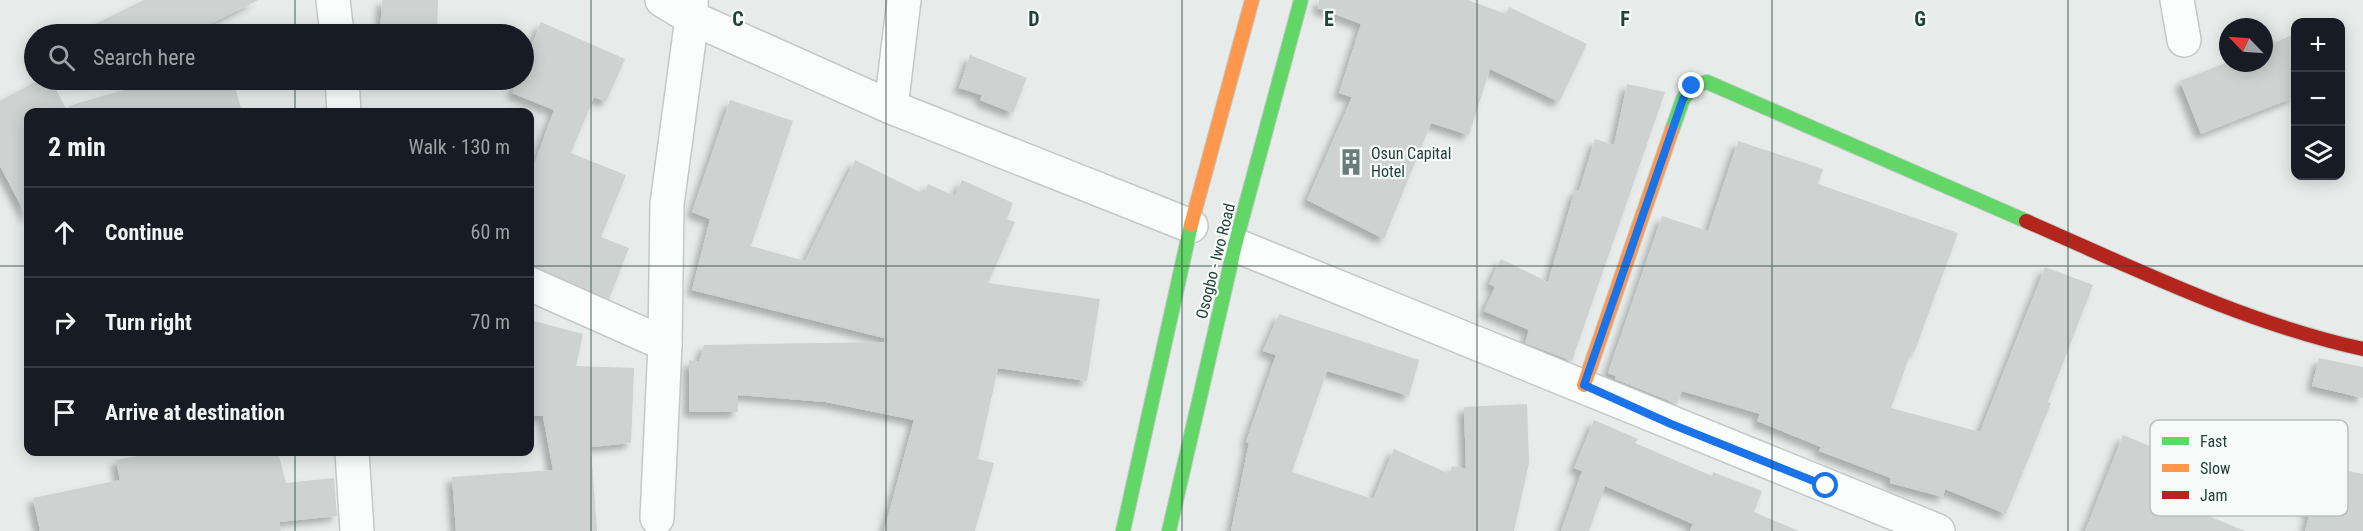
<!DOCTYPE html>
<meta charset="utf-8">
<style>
body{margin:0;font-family:"Roboto Condensed",sans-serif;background:#20242c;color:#f1f3f6}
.controls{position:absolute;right:18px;top:18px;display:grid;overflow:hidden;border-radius:12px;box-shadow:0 3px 15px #0003}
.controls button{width:54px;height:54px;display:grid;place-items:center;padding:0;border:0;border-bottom:2px solid #363941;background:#171b24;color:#f1f3f6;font:30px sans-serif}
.compass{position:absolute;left:2219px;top:18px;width:54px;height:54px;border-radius:50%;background:#171b24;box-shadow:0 3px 15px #0003;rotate:295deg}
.stop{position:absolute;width:18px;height:18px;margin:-14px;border:4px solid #1a73e8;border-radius:50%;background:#fff}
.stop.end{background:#1a73e8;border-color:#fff;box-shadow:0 2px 6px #0008}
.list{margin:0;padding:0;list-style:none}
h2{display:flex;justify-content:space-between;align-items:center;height:78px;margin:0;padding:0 24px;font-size:26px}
h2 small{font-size:20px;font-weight:400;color:#9ea1a6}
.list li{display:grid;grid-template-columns:39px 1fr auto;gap:18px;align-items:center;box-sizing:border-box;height:90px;padding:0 24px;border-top:2px solid #363941}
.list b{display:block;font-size:22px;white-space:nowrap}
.list em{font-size:20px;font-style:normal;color:#9ea1a6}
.icon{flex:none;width:33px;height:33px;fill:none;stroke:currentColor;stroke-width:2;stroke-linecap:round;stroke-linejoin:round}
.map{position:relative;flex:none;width:2363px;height:531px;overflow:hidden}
.search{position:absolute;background:#171b24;box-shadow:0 3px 15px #0003;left:24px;top:24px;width:510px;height:66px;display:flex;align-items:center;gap:15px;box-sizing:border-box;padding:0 21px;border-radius:33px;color:#9ea1a6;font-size:22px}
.panel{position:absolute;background:#171b24;box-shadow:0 3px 15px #0003;left:24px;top:108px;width:510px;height:348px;border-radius:12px}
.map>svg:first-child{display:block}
.building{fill:#ced3d1;filter:url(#shadow)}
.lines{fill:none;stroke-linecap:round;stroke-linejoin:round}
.street-casing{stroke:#c4c9c7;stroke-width:36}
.fast-casing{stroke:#c2cac7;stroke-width:16}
.slow-casing{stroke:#c2cac7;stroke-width:16}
.jam-casing{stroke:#c2cac7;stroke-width:16}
.street{stroke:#fbfcfc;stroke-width:33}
.fast{stroke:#63d668;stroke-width:14}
.slow{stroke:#ff974d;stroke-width:14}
.jam{stroke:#b3261e;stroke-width:14}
.route{stroke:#1a73e8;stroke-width:8}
.grid{fill:none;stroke:#24413b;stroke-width:1.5;stroke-opacity:0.55}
.labels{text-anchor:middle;stroke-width:4.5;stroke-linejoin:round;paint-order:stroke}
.poi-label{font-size:16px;fill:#24413b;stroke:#f6faf8;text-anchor:start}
.street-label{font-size:16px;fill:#24413b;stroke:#f6faf8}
.key{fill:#f6faf8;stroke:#b7c2bf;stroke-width:1.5}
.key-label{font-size:16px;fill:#24413b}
.grid-label{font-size:20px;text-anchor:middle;font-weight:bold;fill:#24413b;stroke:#f6faf8;stroke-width:4.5;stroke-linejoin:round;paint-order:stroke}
</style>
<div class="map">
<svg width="2363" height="531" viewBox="0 0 2363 531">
<defs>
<filter id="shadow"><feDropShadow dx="-5.5" dy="5.5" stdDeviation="3" flood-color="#0004"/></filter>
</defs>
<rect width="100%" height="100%" fill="#e7ecea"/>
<g class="building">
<path d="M144 0H258L190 34H75Z"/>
<path d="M382 0H438L437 34H380Z"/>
<path d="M1319 0H1468L1506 14 1509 7 1587 44 1559 102 1490 69 1469 135 1431 123 1384 239 1307 200 1352 97 1339 93 1361 24 1318 8Z"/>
<path d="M541 22 625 59 606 102 594 97 571 153 626 175 601 237 629 248 609 299 530 266V175L554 110 512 93 517 80H524V64Z"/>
<path d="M2295 34V97L2201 134 2180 81 2228 62 2264 63V47Z"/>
<path d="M970 55 1027 78 1013 113 980 100 982 95 959 88Z"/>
<path d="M39 80H51L68 112H28V219L0 166V101Z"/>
<path d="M158 80H233L242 112H70L69 106Z"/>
<path d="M1627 84 1665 92 1572 361 1525 343 1529 330 1484 311 1495 287 1489 284 1501 259 1548 282 1575 190 1579 191 1595 139 1614 145Z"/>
<path d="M730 100 793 121 751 246 805 261 855 160 924 194 928 184 955 196 962 180 1013 203 1007 219 1015 222 988 283 1100 299 1087 381 998 368 978 459 994 463 975 531H884L914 420 826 402 738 395V412H689V360L699 362 704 345 884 342V338L692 290 710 219 692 212Z"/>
<path d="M1738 141 1823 169 1818 184 1958 233 1914 353 1911 352 1891 408 1980 432 2045 267 2093 285 2048 402 2051 403 2006 514 1945 489 1943 497 1890 483 1891 478 1819 451 1821 447 1757 421 1760 414 1682 391 1677 404 1615 379 1616 376 1608 373 1662 216 1708 231Z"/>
<path d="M1279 314 1419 360 1409 396 1327 371 1292 472 1373 499 1394 449 1450 474 1452 466 1466 469 1464 407 1527 404 1529 463 1514 531H1231L1249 443 1246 442 1276 355 1263 351Z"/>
<path d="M530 320 583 334 576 366 634 368 631 443 591 447 597 531H456L452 477 553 470 543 416H530Z"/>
<path d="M2319 358 2363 367V398L2312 386Z"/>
<path d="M1594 420 1638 439 1635 443 1712 476 1713 472 1762 491 1754 512 1799 531H1690L1693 524 1605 486 1589 531H1561L1582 471 1574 468Z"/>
<path d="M2123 435 2164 452 2150 492 2245 531H2085Z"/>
<path d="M159 452H278L286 483 334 478 337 516 279 522 281 531H40L33 498 120 480 116 460Z"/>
<path d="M2313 464 2363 474V531H2305L2310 512 2304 510Z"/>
</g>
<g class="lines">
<defs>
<g id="street">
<path d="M333 0 337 34"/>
<path d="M662 0 692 18 891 107 1191 226"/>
<path d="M2177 0 2184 40"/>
<path d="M342 80 344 112"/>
<path d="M891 107 904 0"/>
<path d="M1235 245 1938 531"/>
<path d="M530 284 665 344"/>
<path d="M352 452 357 531"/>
<path d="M657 518 665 344 667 204 692 18 691 0"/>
</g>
<g id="fast">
<path d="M1672 130 1683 99 1692 86 1707 82 2026 221"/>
<path d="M1123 531 1191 225"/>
<path d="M1169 531 1235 245 1301 0"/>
</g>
<g id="slow">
<path d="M1191 225 1252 0"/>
<path d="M1584 385 1672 130"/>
</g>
<path id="jam" d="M2026 221C2136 269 2245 323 2363 349"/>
</defs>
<use href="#street" class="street-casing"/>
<use href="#fast" class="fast-casing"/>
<use href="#slow" class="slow-casing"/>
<use href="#jam" class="jam-casing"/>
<use href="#street" class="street"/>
<use href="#fast" class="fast"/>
<use href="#slow" class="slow"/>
<use href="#jam" class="jam"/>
</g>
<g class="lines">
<path class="route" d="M1692 86 1683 99 1584 385 1671 424 1826 486"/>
</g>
<path class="grid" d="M295 0V34M591 0V531M886 0V531M1182 0V531M1477 0V531M1772 0V531M2068 0V531M295 80V112M0 266H28M530 266H2363M295 452V531"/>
<defs>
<symbol id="building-bare" viewBox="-9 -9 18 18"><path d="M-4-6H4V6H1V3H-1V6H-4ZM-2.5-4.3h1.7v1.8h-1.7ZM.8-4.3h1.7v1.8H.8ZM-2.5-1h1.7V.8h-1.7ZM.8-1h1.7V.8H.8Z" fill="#687d78" stroke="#f6faf8" stroke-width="2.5" paint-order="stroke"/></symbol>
</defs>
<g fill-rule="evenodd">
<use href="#building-bare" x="1332" y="143" width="38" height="38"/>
</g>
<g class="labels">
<g class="poi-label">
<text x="1371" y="159">Osun Capital<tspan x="1371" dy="18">Hotel</tspan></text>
</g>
<g class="street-label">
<text transform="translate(1215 261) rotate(-76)" y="6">Osogbo - Iwo Road</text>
</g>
</g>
<rect x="2150" y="420" width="198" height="96" rx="9" class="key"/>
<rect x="2162" y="437" width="27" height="8" fill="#63d668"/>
<rect x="2162" y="464" width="27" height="8" fill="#ff974d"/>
<rect x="2162" y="491" width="27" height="8" fill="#b3261e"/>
<g class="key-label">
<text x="2200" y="447">Fast</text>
<text x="2200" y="474">Slow</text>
<text x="2200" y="501">Jam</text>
</g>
<g class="grid-label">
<text x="738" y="26">C</text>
<text x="1034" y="26">D</text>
<text x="1329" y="26">E</text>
<text x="1625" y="26">F</text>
<text x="1920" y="26">G</text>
</g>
</svg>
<div class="controls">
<button>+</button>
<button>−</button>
<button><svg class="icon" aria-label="layers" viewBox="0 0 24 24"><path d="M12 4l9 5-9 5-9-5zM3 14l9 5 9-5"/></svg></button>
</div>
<svg class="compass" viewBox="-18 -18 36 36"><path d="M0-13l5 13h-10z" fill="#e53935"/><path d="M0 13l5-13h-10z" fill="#9ea1a6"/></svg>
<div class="stop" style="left:1826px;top:486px"></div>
<div class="stop end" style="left:1692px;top:86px"></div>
<div class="search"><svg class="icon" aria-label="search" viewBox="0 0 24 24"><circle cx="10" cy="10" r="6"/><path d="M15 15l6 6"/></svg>Search here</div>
<section class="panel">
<h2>2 min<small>Walk · 130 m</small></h2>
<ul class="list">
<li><svg class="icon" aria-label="ahead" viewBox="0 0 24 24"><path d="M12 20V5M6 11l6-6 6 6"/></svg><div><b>Continue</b></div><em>60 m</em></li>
<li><svg class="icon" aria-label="right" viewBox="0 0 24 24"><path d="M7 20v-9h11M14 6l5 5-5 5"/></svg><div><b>Turn right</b></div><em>70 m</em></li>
<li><svg class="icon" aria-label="arrive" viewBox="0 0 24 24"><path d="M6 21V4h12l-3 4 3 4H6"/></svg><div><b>Arrive at destination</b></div></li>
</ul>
</section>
</div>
